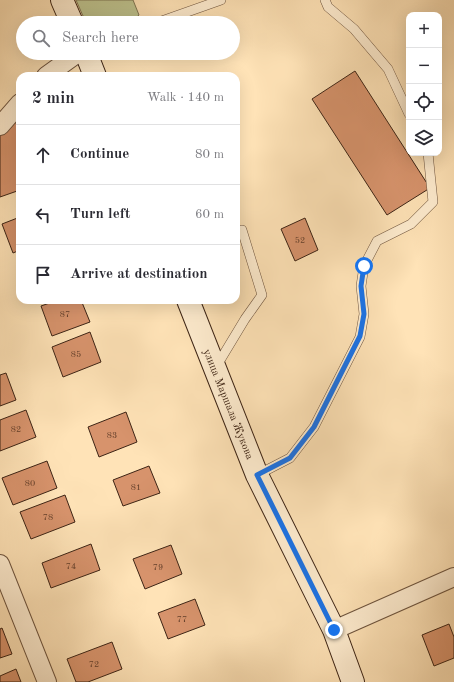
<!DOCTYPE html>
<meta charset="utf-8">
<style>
body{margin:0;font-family:"Old Standard TT",serif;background:#f7f7f7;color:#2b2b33}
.controls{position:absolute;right:12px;top:12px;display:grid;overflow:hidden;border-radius:8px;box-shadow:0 4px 16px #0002}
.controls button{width:36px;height:36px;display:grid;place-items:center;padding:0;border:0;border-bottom:1px solid #e1e1e2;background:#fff;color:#2b2b33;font:20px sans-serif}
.stop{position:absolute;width:12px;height:12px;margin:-9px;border:3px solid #1a73e8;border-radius:50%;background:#fff}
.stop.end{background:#1a73e8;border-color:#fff;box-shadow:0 1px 4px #0008}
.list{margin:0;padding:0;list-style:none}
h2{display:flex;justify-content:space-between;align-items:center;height:52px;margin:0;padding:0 16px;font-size:17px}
h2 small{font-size:13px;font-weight:400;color:#7c7c81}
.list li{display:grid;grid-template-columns:26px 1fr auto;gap:12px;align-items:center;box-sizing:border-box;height:60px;padding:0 16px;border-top:1px solid #e1e1e2}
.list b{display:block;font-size:15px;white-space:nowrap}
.list em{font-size:13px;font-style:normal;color:#7c7c81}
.icon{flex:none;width:22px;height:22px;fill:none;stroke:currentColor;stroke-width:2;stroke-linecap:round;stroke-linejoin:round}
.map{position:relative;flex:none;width:454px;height:682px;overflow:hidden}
.search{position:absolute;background:#fff;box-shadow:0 4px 16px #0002;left:16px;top:16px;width:224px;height:44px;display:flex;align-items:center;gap:10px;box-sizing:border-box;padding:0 14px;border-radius:22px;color:#7c7c81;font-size:15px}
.panel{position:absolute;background:#fff;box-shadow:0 4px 16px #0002;left:16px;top:72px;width:224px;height:232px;border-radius:12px}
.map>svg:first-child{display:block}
.green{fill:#bec490;stroke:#7e7452}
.building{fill:#d7936c;stroke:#3d2415}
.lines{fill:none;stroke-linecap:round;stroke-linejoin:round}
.lane-casing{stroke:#6e543e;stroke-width:10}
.street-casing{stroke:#6e543e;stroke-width:20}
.secondary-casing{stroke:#3d2415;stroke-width:24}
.lane{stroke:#ffedd0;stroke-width:9}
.street{stroke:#ffedd0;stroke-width:18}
.secondary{stroke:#ffedd0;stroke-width:22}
.route{stroke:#1a73e8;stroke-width:5}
.labels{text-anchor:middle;stroke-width:3;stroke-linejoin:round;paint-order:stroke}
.number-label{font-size:9px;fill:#64402b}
.street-label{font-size:11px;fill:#3d2415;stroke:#ffedd0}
</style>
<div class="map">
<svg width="454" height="682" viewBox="0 0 454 682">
<rect width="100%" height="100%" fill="#ffe3b7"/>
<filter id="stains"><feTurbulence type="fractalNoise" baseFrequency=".005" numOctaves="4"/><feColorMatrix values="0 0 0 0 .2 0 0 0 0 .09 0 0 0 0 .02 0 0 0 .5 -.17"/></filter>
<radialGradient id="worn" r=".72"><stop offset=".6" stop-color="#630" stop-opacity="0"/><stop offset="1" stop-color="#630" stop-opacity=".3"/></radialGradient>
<path class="green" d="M76 0H133L139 15 130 23H92L83 16Z"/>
<g class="building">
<path d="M355 71 430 188 387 215 312 99Z"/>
<path d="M20 121V190L0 197V129Z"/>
<path d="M20 217V250L13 253 2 224Z"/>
<path d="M305 218 318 250 295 261 281 229Z"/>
<path d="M58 300H81L90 322 52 336 41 306Z"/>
<path d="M90 332 101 362 63 377 52 347Z"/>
<path d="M6 373 16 400 0 406V375Z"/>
<path d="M26 410 36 437 0 451V420Z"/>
<path d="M126 412 137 442 99 457 88 427Z"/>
<path d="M47 461 57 488 13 505 2 478Z"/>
<path d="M149 466 160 493 123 506 113 480Z"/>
<path d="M65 495 75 522 31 539 20 512Z"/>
<path d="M91 544 100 570 51 588 42 563Z"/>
<path d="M171 545 182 574 145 589 133 559Z"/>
<path d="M195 599 205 625 168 639 158 613Z"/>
<path d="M449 624 454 637V658L434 666 422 635Z"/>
<path d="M2 628 12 654 0 658V629Z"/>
<path d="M112 642 122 669 88 682H76L67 659Z"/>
<path d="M16 669 21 682H0V676Z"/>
</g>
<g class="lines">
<defs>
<g id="lane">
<path d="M325 0 328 7 354 29 388 69 409 114"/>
<path d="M156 23 221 0"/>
<path d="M216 367 245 319 262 295 242 230 236 231"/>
<path d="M257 475 290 458 314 427 360 337 364 314 361 286 364 266 377 241 411 224 433 202 428 153"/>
</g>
<g id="street">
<path d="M46 76 78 53"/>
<path d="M0 126 20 103"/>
<path d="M0 564 47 682"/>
<path d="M334 630 454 577"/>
</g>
<g id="secondary">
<path d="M62 0 72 23"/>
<path d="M86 53 95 76"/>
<path d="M188 300 257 475 334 630 353 682"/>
</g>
</defs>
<use href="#lane" class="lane-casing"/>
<use href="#street" class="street-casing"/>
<use href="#secondary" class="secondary-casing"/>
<use href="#lane" class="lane"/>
<use href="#street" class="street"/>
<use href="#secondary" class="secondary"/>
</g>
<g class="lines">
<path class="route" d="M334 630 257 475 290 458 314 427 360 336 364 314 361 286 364 266"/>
</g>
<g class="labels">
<g class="number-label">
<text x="300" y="243">52</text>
<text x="65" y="317">87</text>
<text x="76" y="357">85</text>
<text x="16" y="432">82</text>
<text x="112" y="438">83</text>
<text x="30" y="486">80</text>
<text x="136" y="490">81</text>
<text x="48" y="520">78</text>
<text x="71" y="569">74</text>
<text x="158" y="570">79</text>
<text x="182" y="622">77</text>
<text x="94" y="667">72</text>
</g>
<g class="street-label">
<text transform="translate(229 404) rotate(68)" y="4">улица Маршала Жукова</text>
</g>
</g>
<rect width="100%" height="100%" filter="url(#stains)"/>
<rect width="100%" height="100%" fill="url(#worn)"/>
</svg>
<div class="controls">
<button>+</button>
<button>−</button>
<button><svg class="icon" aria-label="locate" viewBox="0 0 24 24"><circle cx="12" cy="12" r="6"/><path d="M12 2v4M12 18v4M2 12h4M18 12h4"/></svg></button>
<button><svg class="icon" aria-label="layers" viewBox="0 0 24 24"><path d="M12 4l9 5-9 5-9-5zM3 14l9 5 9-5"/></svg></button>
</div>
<div class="stop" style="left:364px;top:266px"></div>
<div class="stop end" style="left:334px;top:630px"></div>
<div class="search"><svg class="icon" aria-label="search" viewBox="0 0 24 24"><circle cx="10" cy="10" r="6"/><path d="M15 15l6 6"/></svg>Search here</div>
<section class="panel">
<h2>2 min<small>Walk · 140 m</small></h2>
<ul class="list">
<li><svg class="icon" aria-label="ahead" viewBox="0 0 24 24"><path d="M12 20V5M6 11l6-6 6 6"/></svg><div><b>Continue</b></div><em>80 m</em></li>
<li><svg class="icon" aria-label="left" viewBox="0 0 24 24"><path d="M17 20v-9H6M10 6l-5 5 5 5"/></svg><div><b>Turn left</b></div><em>60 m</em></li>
<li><svg class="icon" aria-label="arrive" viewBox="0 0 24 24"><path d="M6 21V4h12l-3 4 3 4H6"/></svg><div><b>Arrive at destination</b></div></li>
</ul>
</section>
</div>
